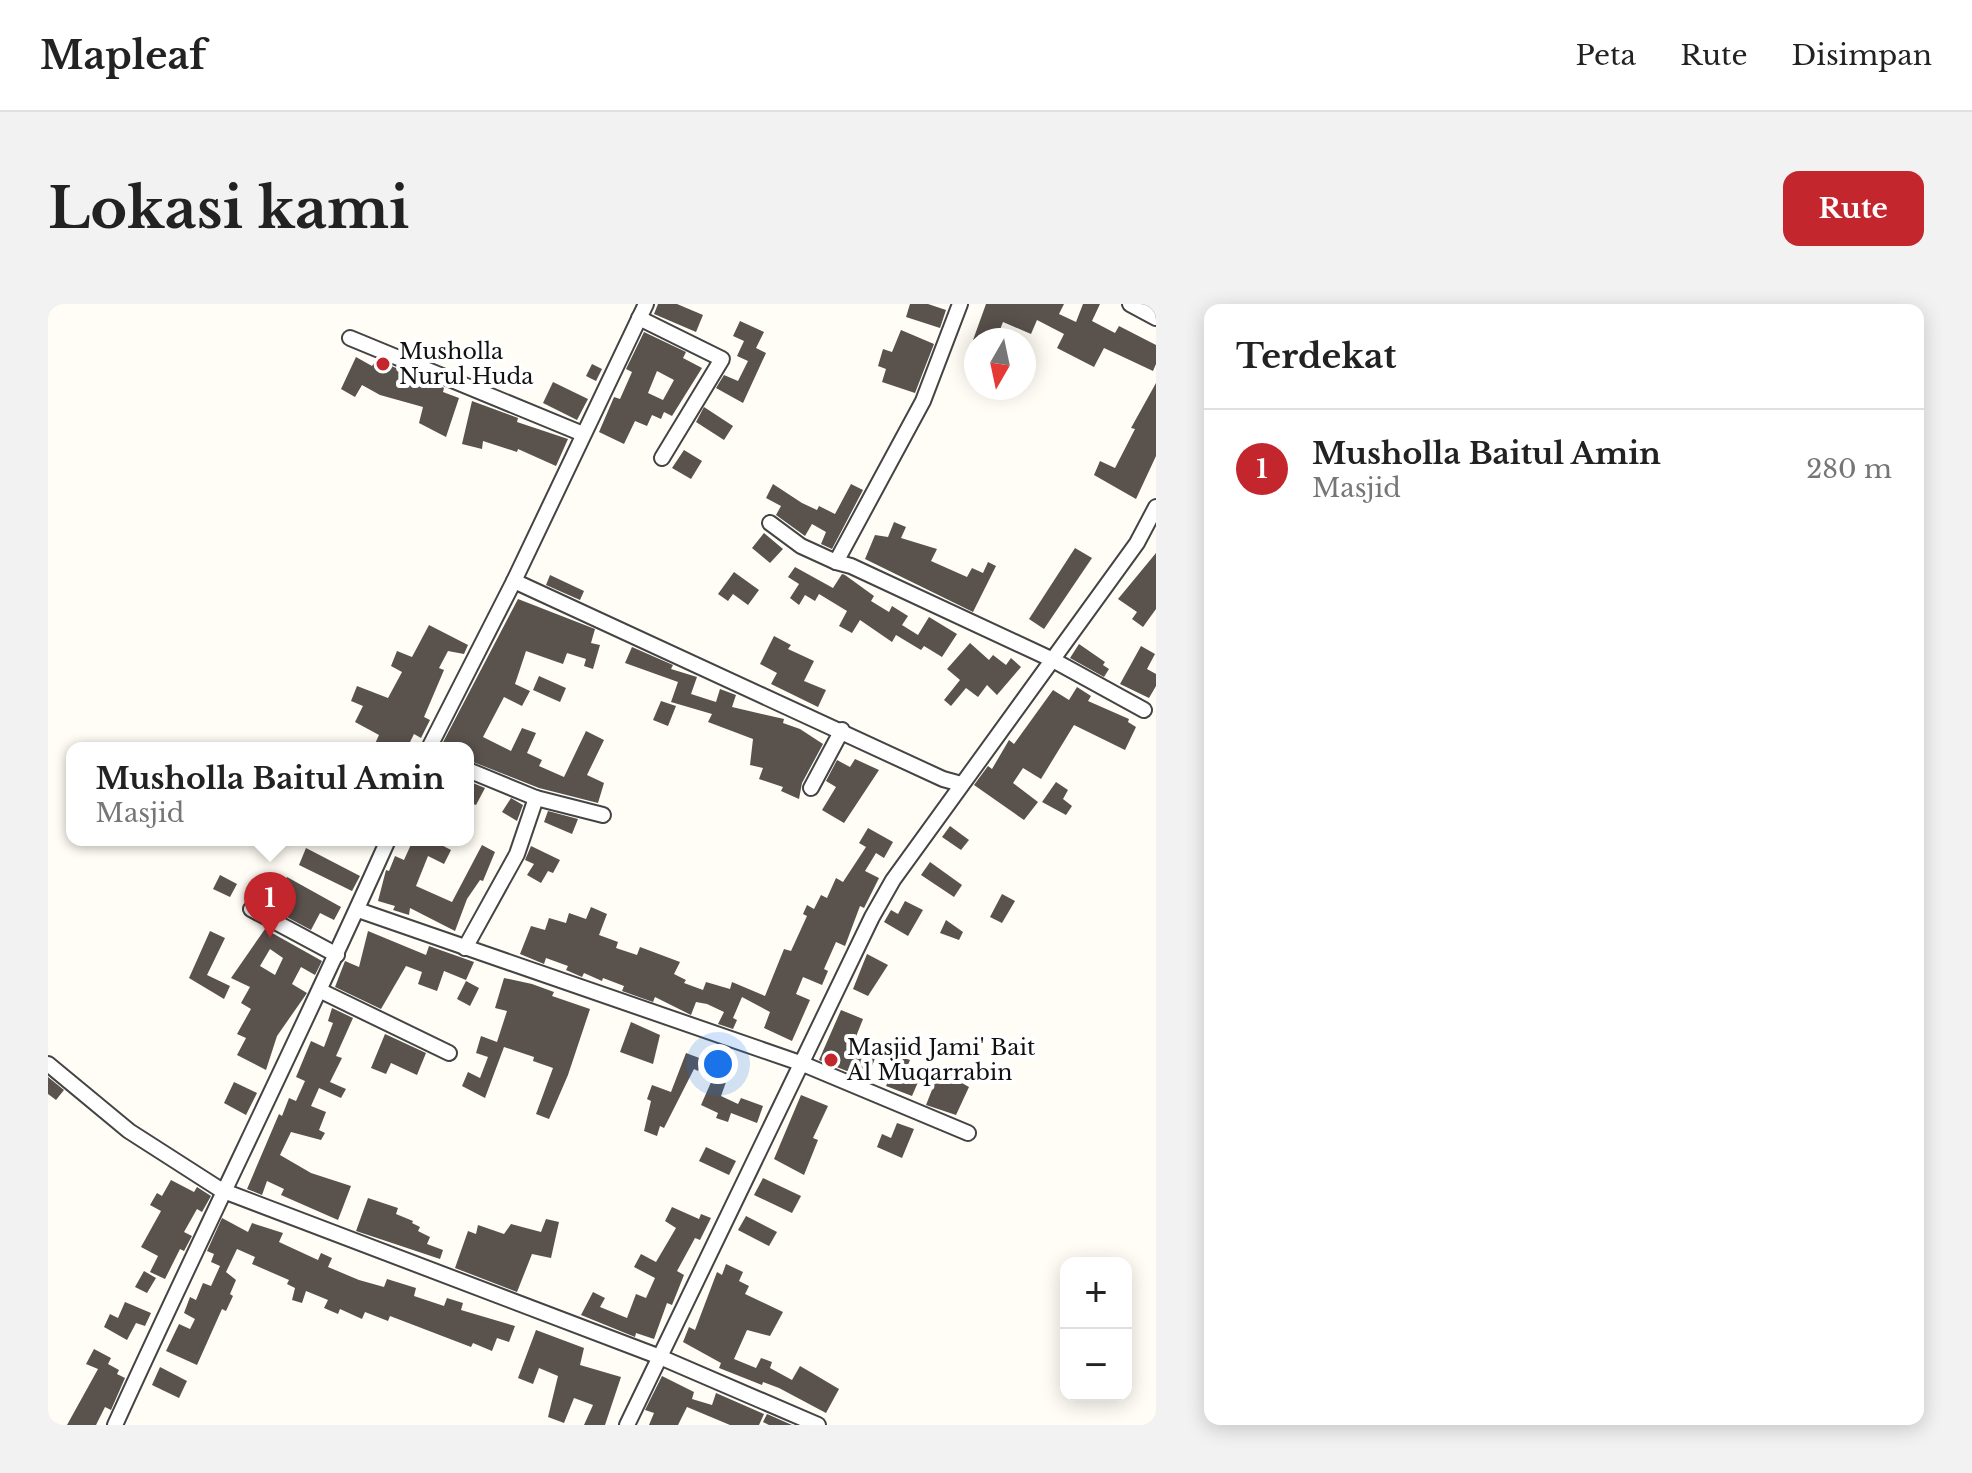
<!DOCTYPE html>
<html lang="id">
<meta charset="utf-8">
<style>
body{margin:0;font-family:"Libre Baskerville",serif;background:#f2f2f2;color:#222}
.controls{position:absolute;right:24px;bottom:24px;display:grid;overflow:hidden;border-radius:16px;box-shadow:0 4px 20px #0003}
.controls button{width:72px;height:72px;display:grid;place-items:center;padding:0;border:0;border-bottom:2px solid #e0e0e0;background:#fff;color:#222;font:40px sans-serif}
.compass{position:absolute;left:916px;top:24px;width:72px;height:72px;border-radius:50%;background:#fff;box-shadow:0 4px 20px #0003;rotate:189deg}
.you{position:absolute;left:670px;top:760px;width:28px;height:28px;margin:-20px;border:6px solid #fff;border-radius:50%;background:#1a73e8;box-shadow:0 0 0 12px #1a73e833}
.badge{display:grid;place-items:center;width:52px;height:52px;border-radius:50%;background:#c4262e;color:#fff;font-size:26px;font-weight:700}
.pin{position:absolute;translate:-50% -66px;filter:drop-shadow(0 2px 4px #0008)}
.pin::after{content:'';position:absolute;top:42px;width:28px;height:24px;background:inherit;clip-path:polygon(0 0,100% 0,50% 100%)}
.popup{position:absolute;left:18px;top:438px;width:408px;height:104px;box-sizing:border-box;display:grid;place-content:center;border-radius:16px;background:#fff;filter:drop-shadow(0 2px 6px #0005);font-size:26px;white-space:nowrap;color:#767676}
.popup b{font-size:30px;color:#222}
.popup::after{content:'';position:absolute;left:50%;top:100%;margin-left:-16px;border:16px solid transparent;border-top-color:#fff}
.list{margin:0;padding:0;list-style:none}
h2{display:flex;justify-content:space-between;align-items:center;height:104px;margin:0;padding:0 32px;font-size:34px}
h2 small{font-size:26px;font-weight:400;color:#767676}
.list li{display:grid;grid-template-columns:52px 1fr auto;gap:24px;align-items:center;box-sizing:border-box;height:120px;padding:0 32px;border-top:2px solid #e0e0e0}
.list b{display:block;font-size:30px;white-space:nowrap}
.list p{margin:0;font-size:26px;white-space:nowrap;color:#767676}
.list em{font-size:26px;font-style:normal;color:#767676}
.map{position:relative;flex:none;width:1108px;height:1121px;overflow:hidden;border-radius:16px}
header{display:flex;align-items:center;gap:48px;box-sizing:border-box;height:112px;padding:0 40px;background:#fff;border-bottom:2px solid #e0e0e0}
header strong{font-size:38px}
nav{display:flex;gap:44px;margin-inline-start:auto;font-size:28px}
.intro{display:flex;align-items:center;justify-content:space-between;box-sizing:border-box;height:192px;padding:0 48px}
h1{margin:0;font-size:56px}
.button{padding:20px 36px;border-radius:16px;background:#c4262e;color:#fff;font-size:28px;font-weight:700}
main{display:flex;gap:48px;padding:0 48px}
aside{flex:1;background:#fff;border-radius:16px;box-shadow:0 4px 20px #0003}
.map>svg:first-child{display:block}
.building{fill:#5a524d;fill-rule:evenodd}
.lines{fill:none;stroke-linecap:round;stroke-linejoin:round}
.minor-casing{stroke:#444;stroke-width:18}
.minor{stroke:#fff;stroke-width:14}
.poi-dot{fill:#c4262e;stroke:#fff;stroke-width:3}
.labels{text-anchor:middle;stroke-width:8;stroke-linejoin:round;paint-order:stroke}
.poi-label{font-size:22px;fill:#111;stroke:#fff;text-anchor:start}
</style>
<header>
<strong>Mapleaf</strong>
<nav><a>Peta</a><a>Rute</a><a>Disimpan</a></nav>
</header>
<div class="intro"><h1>Lokasi kami</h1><a class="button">Rute</a></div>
<main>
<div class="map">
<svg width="1108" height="1121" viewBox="0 0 1108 1121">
<rect width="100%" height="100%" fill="#fffdf5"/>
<g class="building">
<path d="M610 0H629L655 11 648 28 606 10Z"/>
<path d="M862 0H880L898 6 892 24 858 13Z"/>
<path d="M938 0H1016L1011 10 1028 18 1035 0H1052L1044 17 1067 29 1071 22 1108 41V60L1105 67 1056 44 1046 63 1009 44 1016 30 989 16 983 30 955 18 948 36H925Z"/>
<path d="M692 17 716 28 708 44 718 49 695 99 668 84 676 71 690 77 700 57 689 52 696 37 685 32Z"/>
<path d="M853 26 886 40 867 89 834 78 838 65 830 62 835 45 844 48Z"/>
<path d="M596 28 638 48 635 54 654 64 624 112 616 108 613 115 604 111 599 122 587 117 576 140 551 128 566 93 572 95 584 68 578 65ZM609 67 626 76 615 96 600 89Z"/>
<path d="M308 53 324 62 328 56 391 81 396 84 395 88 411 94 398 133 371 119 375 103 332 91 314 81 307 93 293 85Z"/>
<path d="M544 60 554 65 548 77 538 72Z"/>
<path d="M505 78 540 95 529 116 495 99Z"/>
<path d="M1108 79V152L1088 195 1046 171 1052 157 1067 164 1087 125 1083 124Z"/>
<path d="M424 97 470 114 469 118 520 135 508 162 470 145 469 148 435 137 434 145 414 140Z"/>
<path d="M656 103 685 122 676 136 648 118Z"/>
<path d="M636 146 654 157 643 175 624 164Z"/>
<path d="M725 180 754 199 769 206 771 202 787 210 803 180 815 186 784 245 773 240 778 228 764 220 757 232 728 211 733 202 718 194Z"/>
<path d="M846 218 858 223 853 234 889 245 883 257 919 273 924 264 935 269 940 258 948 262 925 308 817 255 827 231 840 233Z"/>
<path d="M716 229 735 245 722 259 704 244Z"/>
<path d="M1027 244 1044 254 996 325 981 315Z"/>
<path d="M1108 249V305L1095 323 1084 315 1089 308 1070 295Z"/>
<path d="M747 263 785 284 794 270 797 271 826 292 823 297 841 308 844 302 860 312 854 321 870 331 881 313 909 330 894 353 876 342 873 346 848 331 844 338 812 316 804 329 791 322 799 307 771 290 767 297 757 291 751 301 742 294 751 280 740 273Z"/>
<path d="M686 268 711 286 700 301 685 290 680 297 670 290Z"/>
<path d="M502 271 536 287 532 296 498 281Z"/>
<path d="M470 295 547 325 543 339 552 341 545 365 536 362 538 355 519 349 515 360 478 347 467 380 482 387 474 402 456 393 435 433 463 447 474 424 488 429 479 449 494 456 491 462 516 473 538 427 556 436 539 471 556 479 550 499 491 484 420 456V444H392Z"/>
<path d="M381 321 420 341 416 350 400 347 391 364 396 366 376 413 382 416 373 434 366 430 359 444H325L331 431 307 418 315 402 303 397 309 382 340 394 354 368 343 362 349 347 364 353Z"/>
<path d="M726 332 743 341 740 345 766 357 756 377 778 386 770 403 723 380 729 369 712 360Z"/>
<path d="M922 339 941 356 945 351 958 361 963 354 973 363 949 391 939 381 930 393 918 384 903 402 896 396 912 376 899 365Z"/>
<path d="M1031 340 1057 358 1055 361 1061 365 1056 373 1022 354Z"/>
<path d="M1093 342 1107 350 1099 365 1108 370V382L1101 394 1072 380Z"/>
<path d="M584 343 625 361 623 365 649 373 643 390 668 398 672 385 688 391 684 403 736 415 735 419 752 425 775 440 754 479 751 495 733 487 735 483 711 475 715 464 702 461 705 435 660 418 664 410 623 398 630 378 577 359Z"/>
<path d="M491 372 518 384 512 398 485 386Z"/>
<path d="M1029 383 1043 392 1040 397 1081 415 1080 418 1088 423 1077 446 1026 421 993 475 975 464 965 479 990 498 976 516 926 481 940 462 944 465 961 436 966 440 1005 386 1021 396Z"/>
<path d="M613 397 628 402 620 422 605 416Z"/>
<path d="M807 455 831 466 796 519 774 506 788 483 778 477 789 456 802 463Z"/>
<path d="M420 477 437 484 428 501 420 498Z"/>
<path d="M1008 478 1020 486 1015 495 1024 502 1018 511 994 498Z"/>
<path d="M463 494 475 501 469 517 454 508Z"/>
<path d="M500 507 530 515 524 530 496 518Z"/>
<path d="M902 522 921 536 913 546 894 533Z"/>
<path d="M820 524 845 538 836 554 828 549 817 567 831 574 816 604 812 602 797 642 788 638 776 665 780 667 774 681 755 673 748 690 762 696 744 737 716 724 722 708 694 693 685 714 689 716 685 725 670 720 676 708 659 700 648 698 643 711 607 693 605 698 574 687 576 682 555 674 554 677 536 669 534 673 518 666 520 662 498 654 496 660 472 650 483 622 497 626 501 614 518 619 521 609 538 615 543 603 559 610 551 631 570 638 568 644 589 651 592 643 632 658 626 670 638 676 636 679 655 686 658 678 682 685 684 678 717 692 736 645 743 647 759 612 755 610 759 601 766 605 773 591 779 594 788 574 795 578 818 543 811 539Z"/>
<path d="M365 536H384L403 546 396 560 380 552 368 582 404 598 434 541 447 548 435 577 432 576 419 595 407 627 362 604 361 611 345 606 347 602 330 597 338 566 341 567 347 552 356 556Z"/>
<path d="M483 542 512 556 505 569 500 567 493 579 479 571 486 560 477 556Z"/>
<path d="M258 544 312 572 304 587 251 561Z"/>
<path d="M882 558 914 581 906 593 873 571Z"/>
<path d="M172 571 189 580 182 593 165 585Z"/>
<path d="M239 573 293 603 286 616 272 609 263 626 235 611 244 594 231 586Z"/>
<path d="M954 590 967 597 954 619 942 613Z"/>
<path d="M857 597 875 606 860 632 836 618 843 606 850 610Z"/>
<path d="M898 616 915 628 911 636 892 629Z"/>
<path d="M217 625 274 657 267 671 253 663 244 680 259 689 229 732 218 766 189 751 198 734 189 730 203 705 193 699 202 683 183 674ZM222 645 235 654 227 671 212 662Z"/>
<path d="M162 627 177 634 159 671 182 682 176 695 141 674Z"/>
<path d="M320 627 378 651 381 642 426 658 418 676 396 667 389 687 370 680 374 668 358 662 333 705 287 683 297 657 311 663Z"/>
<path d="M819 650 840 661 820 692 805 685Z"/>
<path d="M456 674 484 680 506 688 504 692 542 705 520 771 501 815 488 810 505 764 485 757 486 753 456 743 437 794 414 782 420 768 432 774 440 753 428 749 433 732 449 738 459 707 447 704Z"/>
<path d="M418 677 431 684 422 702 409 695Z"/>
<path d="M284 704 305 714 288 752 294 754 282 778 298 785 293 794 271 784 263 802 278 808 271 826 277 829 273 836 243 828 232 851 263 869 303 882 290 916 233 891 236 885 219 877 214 891 199 885 231 810 234 812 241 794 248 797 257 777 248 773 263 737 276 743 285 719 280 717Z"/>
<path d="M793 706 815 715 807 735 831 744 819 775 771 756Z"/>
<path d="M583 718 612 731 605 760 572 748Z"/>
<path d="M337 730 378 749 369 771 343 759 338 770 323 764Z"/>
<path d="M638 749 654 755 650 767 646 765 616 824 612 822 609 832 596 827 603 797 599 795 604 781 623 788Z"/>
<path d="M675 751 686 756 673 792 690 800 693 794 715 802 709 819 683 809 680 818 668 814 670 809 653 801Z"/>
<path d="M851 752 862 756 859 763 874 769 864 792 838 782Z"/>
<path d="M893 763 907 769 905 774 921 783 908 811 878 801Z"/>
<path d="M0 773 16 786 8 796 0 790Z"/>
<path d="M186 778 209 789 198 811 176 799Z"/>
<path d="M753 791 780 802 765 834 770 836 756 871 726 855Z"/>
<path d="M849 819 866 825 854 854 829 843 834 830 843 834Z"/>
<path d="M658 843 688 857 681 871 651 857Z"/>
<path d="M715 874 753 892 744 909 706 891Z"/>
<path d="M123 876 146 888 149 883 163 892 154 908 149 905 136 928 144 932 136 947 132 945 117 975 102 968 110 952 93 943 113 907 102 901 109 889 114 892Z"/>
<path d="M320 894 350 904 348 910 365 917 364 919 372 923 370 927 382 933 379 940 395 946 392 955 308 927Z"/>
<path d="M624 903 651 915 653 910 663 914 652 936 647 934 629 967 636 971 624 1001 619 999 606 1035 588 1029 587 1033 533 1011 545 988 557 994 552 1003 579 1014 588 990 598 994 607 974 586 963 593 950 608 958 628 924 617 917Z"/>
<path d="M698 912 729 928 721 942 690 926Z"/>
<path d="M174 914 200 928 204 919 235 929 231 938 270 956 273 949 284 954 280 963 311 976 336 983 339 975 368 984 366 992 396 1002 399 994 415 999 413 1006 467 1022 461 1038 449 1034 444 1047 425 1039 423 1043 342 1012 340 1017 317 1008 314 1015 292 1005 290 1010 276 1004 280 996 258 987 254 999 244 996 247 984 239 980 241 976 204 960 207 953 189 945 178 968 188 976 182 990 185 992 178 1007 174 1005 149 1061 118 1047 131 1020 142 1025 147 1015 136 1009 142 993 148 996 155 979 163 982 172 962 163 958 166 950 159 947Z"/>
<path d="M498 915 511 918 503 954 484 950 469 988 407 964 420 927 428 930 430 921 456 930 463 920 493 928Z"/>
<path d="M678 960 695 968 691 977 701 982 697 990 735 1008 722 1032 699 1026 686 1055 708 1064 713 1054 724 1058 722 1064 744 1076 752 1062 764 1069 791 1085 778 1109 731 1084 715 1078 714 1081 671 1064 673 1059 635 1038 641 1023 647 1026 669 968 674 971Z"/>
<path d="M96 967 108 974 99 989 87 983Z"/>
<path d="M77 998 103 1009 97 1022 88 1019 79 1036 56 1023 62 1010 70 1014Z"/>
<path d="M488 1026 536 1044 532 1061 573 1073 557 1121H536L545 1101 526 1094 516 1119 500 1113 510 1072 491 1064 485 1080 470 1074Z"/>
<path d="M46 1045 63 1054 60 1060 71 1066 69 1070 77 1074 63 1106 57 1103 48 1121H19L50 1065 38 1060Z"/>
<path d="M112 1063 139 1077 131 1094 104 1081Z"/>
<path d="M614 1072 646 1088 644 1095 664 1101 668 1089 716 1110 711 1121H682L639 1103 630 1121H601L606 1109 597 1106Z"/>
<path d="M719 1110 744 1121H745H721L715 1118Z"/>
</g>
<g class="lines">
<defs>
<g id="minor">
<path d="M912 0 875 97 788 258 803 262 1005 356 1096 406"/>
<path d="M1082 0 1108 14"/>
<path d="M591 14 674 55 614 154"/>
<path d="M302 34 535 130"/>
<path d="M722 219 753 242 788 258"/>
<path d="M466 277 895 475 913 480"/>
<path d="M381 444 466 277 598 0"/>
<path d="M763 484 794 426"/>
<path d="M488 494 555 511"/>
<path d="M203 605 289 651"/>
<path d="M310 606 755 760 920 829"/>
<path d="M417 644 469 550 488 494 420 466"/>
<path d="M273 687 401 749"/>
<path d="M0 760 81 827 173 886 612 1053 770 1121"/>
<path d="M67 1121C156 925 252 733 340 536"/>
<path d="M579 1121 824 613 845 576 1089 239 1108 203"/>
</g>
</defs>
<use href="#minor" class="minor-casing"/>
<use href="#minor" class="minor"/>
</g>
<g class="poi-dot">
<circle cx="335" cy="60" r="8"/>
<circle cx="783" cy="756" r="8"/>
</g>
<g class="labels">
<g class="poi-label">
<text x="351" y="55">Musholla<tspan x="351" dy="25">Nurul Huda</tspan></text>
<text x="799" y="751">Masjid Jami' Bait<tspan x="799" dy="25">Al Muqarrabin</tspan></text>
</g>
</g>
</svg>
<div class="controls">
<button>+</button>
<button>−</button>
</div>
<svg class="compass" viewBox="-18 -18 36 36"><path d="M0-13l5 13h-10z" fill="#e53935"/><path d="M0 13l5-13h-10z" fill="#767676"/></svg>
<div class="you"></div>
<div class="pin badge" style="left:222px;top:634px">1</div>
<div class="popup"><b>Musholla Baitul Amin</b>Masjid</div>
</div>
<aside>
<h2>Terdekat<small></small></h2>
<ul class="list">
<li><span class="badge">1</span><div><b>Musholla Baitul Amin</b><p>Masjid</p></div><em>280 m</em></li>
</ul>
</aside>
</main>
